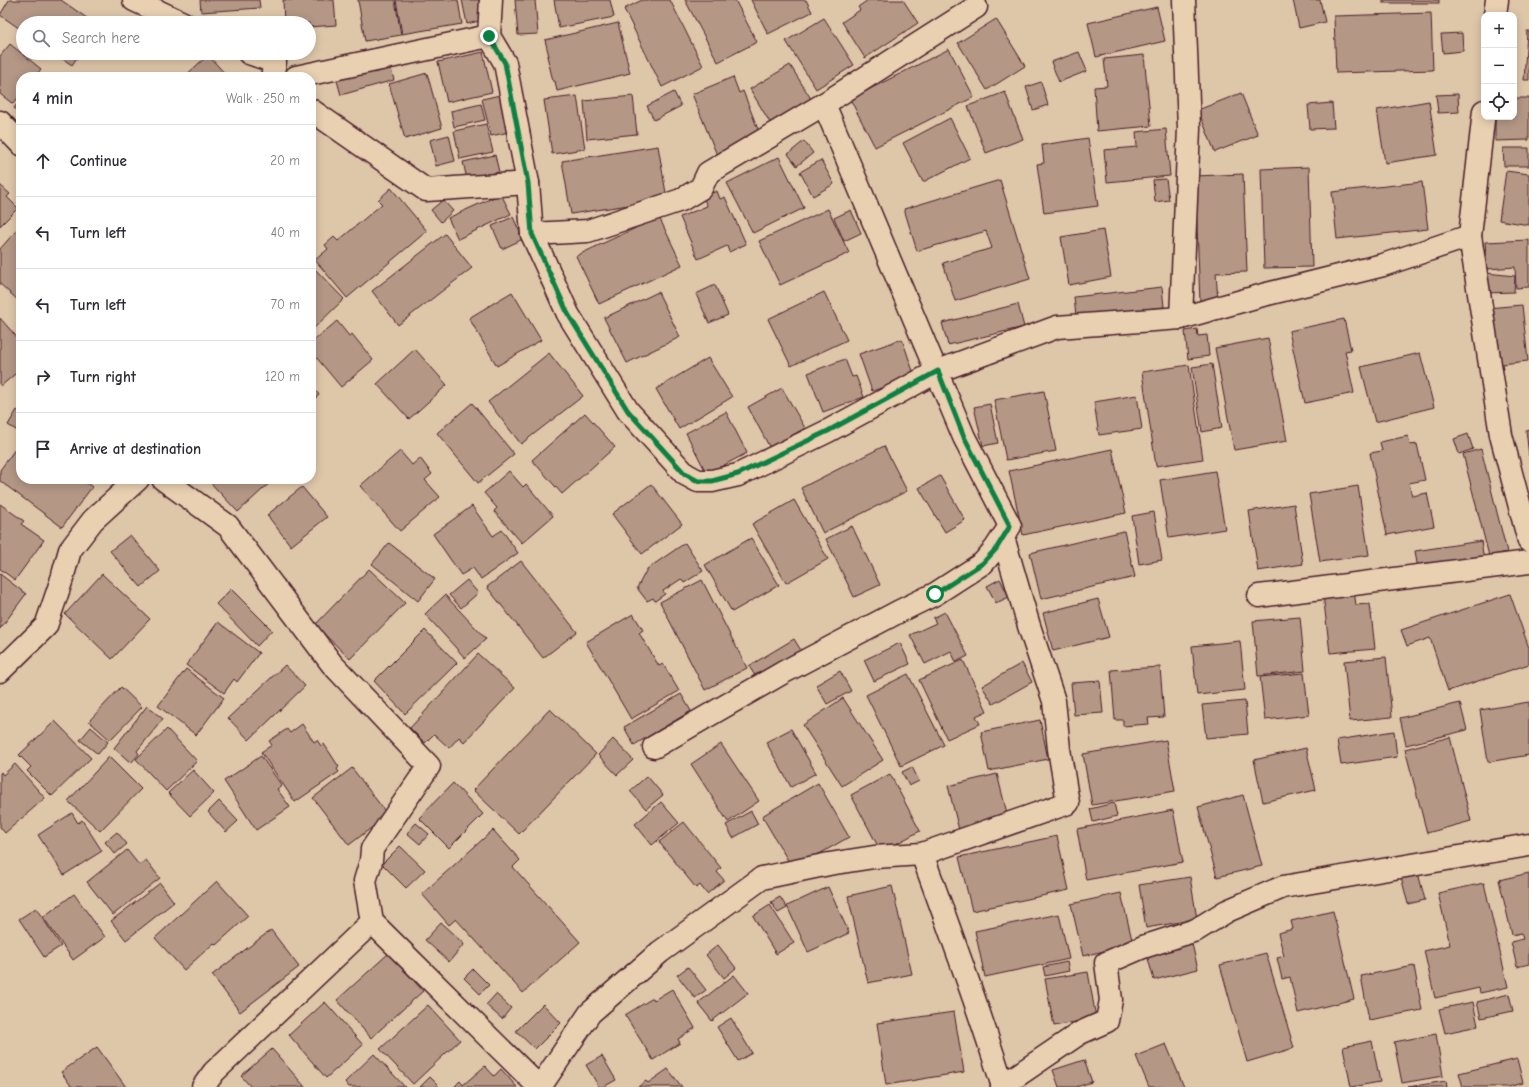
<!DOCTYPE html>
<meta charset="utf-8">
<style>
body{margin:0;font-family:"Comic Neue",sans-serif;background:#f2f2f3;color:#2b2b33}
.controls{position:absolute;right:12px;top:12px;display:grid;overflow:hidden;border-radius:8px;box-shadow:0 2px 10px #0003}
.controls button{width:36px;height:36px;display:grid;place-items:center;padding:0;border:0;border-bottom:1px solid #e1e1e2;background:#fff;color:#2b2b33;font:20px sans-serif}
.stop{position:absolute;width:12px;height:12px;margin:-9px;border:3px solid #0b8043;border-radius:50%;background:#fff}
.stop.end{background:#0b8043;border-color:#fff;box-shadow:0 1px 4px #0008}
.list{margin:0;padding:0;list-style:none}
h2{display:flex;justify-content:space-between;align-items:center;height:52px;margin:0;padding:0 16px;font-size:17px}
h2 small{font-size:13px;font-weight:400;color:#7c7c81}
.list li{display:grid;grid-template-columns:26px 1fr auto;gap:12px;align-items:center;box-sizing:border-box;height:72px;padding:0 16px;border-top:1px solid #e1e1e2}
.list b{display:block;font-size:15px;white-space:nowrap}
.list em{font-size:13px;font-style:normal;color:#7c7c81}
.icon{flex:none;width:22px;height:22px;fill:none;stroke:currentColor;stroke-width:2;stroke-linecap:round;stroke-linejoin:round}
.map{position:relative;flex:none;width:1529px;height:1087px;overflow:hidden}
.search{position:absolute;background:#fff;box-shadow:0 2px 10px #0003;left:16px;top:16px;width:300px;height:44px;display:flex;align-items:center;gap:10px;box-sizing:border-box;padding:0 14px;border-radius:22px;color:#7c7c81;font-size:15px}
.panel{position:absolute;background:#fff;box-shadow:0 2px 10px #0003;left:16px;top:72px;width:300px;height:412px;border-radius:16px}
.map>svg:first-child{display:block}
.building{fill:#b49785;stroke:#4a1f2b}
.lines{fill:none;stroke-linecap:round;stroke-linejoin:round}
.street-casing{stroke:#4a1f2b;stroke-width:25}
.street{stroke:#e8d0b1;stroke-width:22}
.route{stroke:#0b8043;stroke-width:5}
</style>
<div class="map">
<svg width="1529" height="1087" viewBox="0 0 1529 1087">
<rect width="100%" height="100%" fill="#dec6a9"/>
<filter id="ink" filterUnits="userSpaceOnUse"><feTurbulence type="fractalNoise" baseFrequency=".025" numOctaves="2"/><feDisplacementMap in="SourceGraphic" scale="8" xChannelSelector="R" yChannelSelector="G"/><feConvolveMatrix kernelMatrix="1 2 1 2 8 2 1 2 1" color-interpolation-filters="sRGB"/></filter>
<g filter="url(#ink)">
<g class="building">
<path d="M9 0H61L94 23H23V31L0 15Z"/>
<path d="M200 0H259L260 8 201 12Z"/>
<path d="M283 0H334L336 25 309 27V23H284Z"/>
<path d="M358 0H395L401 35 365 41Z"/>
<path d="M396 0H458L462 24 402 34Z"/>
<path d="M462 0H483L487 19 467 24Z"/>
<path d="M515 0H535L538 34 518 35Z"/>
<path d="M554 0H610L614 17 559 28Z"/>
<path d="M642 0H670L703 66 662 87 624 9Z"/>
<path d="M685 0H735L757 42 718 62Z"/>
<path d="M751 0H806L812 12 768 34Z"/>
<path d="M868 0H903L918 23 865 58 842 22 860 10 858 7Z"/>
<path d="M1293 0H1320L1325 22 1299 28Z"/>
<rect x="1383" y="0" width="56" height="3"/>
<path d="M1157 7 1165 41 1096 57 1088 23Z"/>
<path d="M1431 13 1433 70 1336 73 1334 16Z"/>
<path d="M824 18 854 65 816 89 786 41Z"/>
<path d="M996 19 1025 66 987 90 958 43Z"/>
<path d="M618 23 630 73 557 91 555 81H553L547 56H549L545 40Z"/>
<path d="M1527 31H1529V80H1524Z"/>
<path d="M1462 33 1463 51 1443 53 1441 34Z"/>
<path d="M10 44 41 69 35 77H21V94L13 104 0 94V56Z"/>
<path d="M949 49 974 97 875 147 850 99Z"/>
<path d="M483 52 492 92 447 102 438 62Z"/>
<path d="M1079 52 1087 71 1059 82 1051 62Z"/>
<path d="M54 53H80L72 65Z"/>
<path d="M208 55 228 77H184Z"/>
<path d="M1144 55 1151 126 1097 131 1094 87 1107 86 1104 59Z"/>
<path d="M389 62 394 80 341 95 336 77Z"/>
<path d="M790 65 813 102 772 126 750 89Z"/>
<path d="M427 73 442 128 405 139 389 84Z"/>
<path d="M733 77 739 93 743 91 761 137 717 155 692 94Z"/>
<path d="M1041 82 1048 105 1033 110 1026 87Z"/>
<path d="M674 92 681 106 654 120 647 106Z"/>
<path d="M1005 92 1023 139 986 153 968 106Z"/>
<path d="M1241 93 1258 135 1215 152 1198 110Z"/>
<path d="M1458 94 1459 112 1438 113 1436 95Z"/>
<path d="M500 95 509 132 491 136 482 99Z"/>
<path d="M577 96 585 149 552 154 544 100Z"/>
<path d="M633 96 637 134 587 139 584 101Z"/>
<path d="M1514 98H1529V140L1495 141V117H1514Z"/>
<path d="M21 99V113L14 108Z"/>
<path d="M1429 101 1437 155 1385 163 1377 110Z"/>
<path d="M1332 103 1334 128 1310 129 1308 105Z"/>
<path d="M481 104 485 120 454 127 451 111Z"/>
<path d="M950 118 970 158 923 182 903 143Z"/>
<path d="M486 124 493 152 460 159 454 131Z"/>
<path d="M1166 129 1170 176 1107 182 1104 150 1137 147 1136 132Z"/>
<path d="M449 135 455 161 436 166 430 140Z"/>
<path d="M1088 138 1098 206 1044 213 1037 164 1044 163 1042 145Z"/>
<path d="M804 141 813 153 797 166 788 154Z"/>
<path d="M658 146 667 199 571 214 562 161Z"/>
<path d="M1503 148H1529V166H1504Z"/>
<path d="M495 155 499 172 467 179 463 162Z"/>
<path d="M779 157 804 208 753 233 727 183Z"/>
<path d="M821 160 834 184 813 196 800 172Z"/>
<path d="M1309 167 1312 267 1264 268 1261 169Z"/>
<path d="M1506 171 1529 174V225L1499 220Z"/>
<path d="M1243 174 1247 272 1216 273 1218 301 1200 302 1195 176Z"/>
<path d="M1166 179 1169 200 1155 202 1153 180Z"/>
<path d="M1000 180 1030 279 955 301 943 263 992 248 986 231 917 251 904 209Z"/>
<path d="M1422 182 1428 229 1337 239 1332 192Z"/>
<path d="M0 185 10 194 7 197 18 208 0 226Z"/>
<path d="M391 188 427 231 347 298 315 260 328 249 325 245 334 237 338 241 382 204 378 200Z"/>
<path d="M717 191 720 199 725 197 746 244 729 252 727 246 698 259 680 217 707 206 703 197Z"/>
<path d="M501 194 511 214 458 239 448 218Z"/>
<path d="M443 200 453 211 441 222 431 210Z"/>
<path d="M828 209 849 253 780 285 759 241Z"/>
<path d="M851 210 861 233 844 241 834 218Z"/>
<path d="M513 217 523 239 502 249 492 226Z"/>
<path d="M659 217 682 265 599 304 576 256Z"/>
<path d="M21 225V300L19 301 0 284V249Z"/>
<path d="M1103 230 1111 277 1069 285 1061 237Z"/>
<path d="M445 234 472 268 398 325 372 291Z"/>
<path d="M1529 240V287L1516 288 1515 267 1487 269 1485 242Z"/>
<path d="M311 265 344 299 311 331Z"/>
<path d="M1486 273 1515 276 1514 292 1486 293Z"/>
<path d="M715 285 728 315 709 323 696 294Z"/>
<path d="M1162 287 1164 307 1076 317 1074 297Z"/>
<path d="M512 292 541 340 497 366 469 318Z"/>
<path d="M658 292 680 337 627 363 604 318Z"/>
<path d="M824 292 847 340 791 366 768 319Z"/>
<path d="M1018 304 1024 327 948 345 942 323Z"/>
<path d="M1522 305 1528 361 1493 365 1487 308Z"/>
<path d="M0 318 21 342V369L1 386 0 385Z"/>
<path d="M1344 319 1351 350 1345 351 1354 393 1305 403 1289 331Z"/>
<path d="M337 321 349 336 352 334 373 360 341 387 311 351V343Z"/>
<path d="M1197 329 1198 336 1207 335 1209 356 1188 359 1185 331Z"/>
<path d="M1268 338 1287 441 1234 450 1215 348Z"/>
<path d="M902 339 915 377 872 391 859 354Z"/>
<path d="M415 349 447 385 409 419 377 384Z"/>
<path d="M549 353 583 396 521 444 488 402Z"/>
<path d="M1420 353 1434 407 1375 422 1361 367Z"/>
<path d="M708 358 732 397 679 429 656 389Z"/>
<path d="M845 359 852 377 856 376 864 397 823 412 808 373Z"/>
<path d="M1212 364 1222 428 1202 432 1192 367Z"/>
<path d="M1189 365 1203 459 1156 466 1142 372Z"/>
<path d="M311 384 319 395 311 402Z"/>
<path d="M782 388 805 428 770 448 748 407Z"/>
<path d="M1044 391 1056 451 1006 460 994 400Z"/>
<path d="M1137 395 1142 429 1099 435 1094 402Z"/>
<path d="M472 403 514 454 478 483 437 433Z"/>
<path d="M990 404 998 443 983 446 974 407Z"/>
<path d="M17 410 21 413V433L8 425Z"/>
<path d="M726 412 747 453 707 474 686 433Z"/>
<path d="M585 413 615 447 562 494 532 460Z"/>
<path d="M1529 429V456L1526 430Z"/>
<path d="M1468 434 1473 449 1459 454 1454 439Z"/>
<path d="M1408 436 1410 445 1417 444 1425 480 1409 483 1412 496 1427 493 1434 526 1387 535 1370 453 1382 451 1380 442Z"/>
<path d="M21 441V479H81L92 487 62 527 0 481V470Z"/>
<path d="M884 446 907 491 823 533 801 488Z"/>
<path d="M1112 449 1126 513 1023 535 1009 471Z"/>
<path d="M1481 449 1507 552 1489 556 1463 454Z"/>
<path d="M400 451 412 465 420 458 432 474 425 480 440 497 400 531 360 486Z"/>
<path d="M509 471 523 487 526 484 553 516 522 543 494 511 497 508 484 493Z"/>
<path d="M1215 471 1225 529 1169 538 1160 480Z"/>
<path d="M940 476 965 520 945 532 919 488Z"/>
<path d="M207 479H274L238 512Z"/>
<path d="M651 484 682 524 642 554 612 514Z"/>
<path d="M1358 486 1369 555 1320 562 1309 494Z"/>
<path d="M302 487 327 517 291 546 267 515Z"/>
<path d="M794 500 828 559 786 583 752 524Z"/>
<path d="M0 504 24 521 21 524 44 540 15 580 0 569Z"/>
<path d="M1294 504 1303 564 1258 571 1249 511Z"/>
<path d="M472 506 493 536 502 530 518 553 481 579 473 568 461 575 433 534Z"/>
<path d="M1154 512 1162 560 1139 564 1132 516Z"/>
<path d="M852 526 880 585 854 597 826 539Z"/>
<path d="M1124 531 1135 577 1041 599 1030 553Z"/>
<path d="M130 535 160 571 141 587 110 551Z"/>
<path d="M751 538 779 585 732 612 705 565Z"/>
<path d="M1481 541 1485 566 1419 575 1415 551Z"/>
<path d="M389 543 435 579 418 601 372 564Z"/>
<path d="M685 543 703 571 684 583 681 579 663 591 665 594 655 601 653 598 647 601 637 588 647 569Z"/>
<path d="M521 561 577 632 543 658 487 587Z"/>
<path d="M369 569 405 603 350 659 315 625Z"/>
<path d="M0 574 26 594 0 629Z"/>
<path d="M102 574 150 619 112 659 65 614Z"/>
<path d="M1000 579 1009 597 996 603 987 586Z"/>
<path d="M467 580 478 593 461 608 449 595Z"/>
<path d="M702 580 747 668 705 690 660 602Z"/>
<path d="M231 589 272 630 257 646 216 604Z"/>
<path d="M1354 591 1356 605 1370 604 1375 649 1330 653 1323 594Z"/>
<path d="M1510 594 1529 648V664L1448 691 1430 638 1407 646 1401 630Z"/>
<path d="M445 595 486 639 465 658 425 614Z"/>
<path d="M1098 599 1109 637 1053 651 1043 613Z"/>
<path d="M945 612 968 656 956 662 951 651 925 664 910 635 936 623 933 618Z"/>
<path d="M633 614 643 630 639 633 659 666 663 664 679 691 631 719 586 642Z"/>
<path d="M1300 617 1305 671 1258 676 1253 621Z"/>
<path d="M218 622 259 653 237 682 234 679 224 693 186 665Z"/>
<path d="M425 630 457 663 405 714 374 681Z"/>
<path d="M794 639 802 652 757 679 749 666Z"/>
<path d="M1240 641 1245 690 1197 695 1192 646Z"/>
<path d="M900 643 910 664 874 681 864 660Z"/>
<path d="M478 654 515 688 464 742 459 737 449 748 434 734 425 743 410 728Z"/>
<path d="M1386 657 1392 717 1350 721 1344 661Z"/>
<path d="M963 660 987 711 976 716 980 724 947 739 919 680Z"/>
<path d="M1022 663 1032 682 993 704 982 686Z"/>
<path d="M285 665 305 686 249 740 228 718Z"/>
<path d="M1160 667 1164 717 1148 718 1149 724 1123 726V720H1115L1111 670Z"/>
<path d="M186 669 224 698 196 735 158 706Z"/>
<path d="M840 671 851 691 827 704 816 685Z"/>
<path d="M1304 673 1309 715 1265 720 1260 677Z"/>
<path d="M908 674 944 745 901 766 866 695Z"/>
<path d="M1100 681 1103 713 1074 715 1071 683Z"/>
<path d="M121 687 142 707 110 740 89 721Z"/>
<path d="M681 694 691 711 634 745 624 727Z"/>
<path d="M843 698 883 760 842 786 803 725Z"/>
<path d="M1245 701 1248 734 1206 738 1202 705Z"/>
<path d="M1529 702V755L1488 762 1480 710Z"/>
<path d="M1460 703 1467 730 1406 745 1400 718Z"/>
<path d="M147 706 163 719 137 751 139 754 131 763 114 748Z"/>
<path d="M550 709 596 754 519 834 473 790Z"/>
<path d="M1040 720 1048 759 989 771 981 732Z"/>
<path d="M55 721 91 758 52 796 27 771 31 767 19 755Z"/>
<path d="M302 724 314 742 317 740 321 746 324 744 339 767 337 769 339 772 295 802 261 752 272 745 269 741 287 729 290 733Z"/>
<path d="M91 727 108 742 98 754 80 740Z"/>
<path d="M167 729 197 761 166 791 136 759Z"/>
<path d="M791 729 816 773 791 787 766 742Z"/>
<path d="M1394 731 1397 757 1341 765 1337 740Z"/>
<path d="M1450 737 1471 821 1427 833 1405 749Z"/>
<path d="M613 739 633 760 617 775 598 755Z"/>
<path d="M1166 740 1175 791 1092 805 1083 754Z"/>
<path d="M721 744 759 801 728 822 691 764Z"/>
<path d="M1306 748 1316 790 1263 802 1254 760Z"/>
<path d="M261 756 282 786 277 789 290 807 256 830 224 781Z"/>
<path d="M109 757 141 789 100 831 68 801Z"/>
<path d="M15 764 45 798 5 833 0 827V773L1 772 3 775Z"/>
<path d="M912 767 919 781 909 786 902 772Z"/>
<path d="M352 768 388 815 349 845 313 798Z"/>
<path d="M193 770 214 793 190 816 168 793Z"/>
<path d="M890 774 920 831 881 852 851 795Z"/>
<path d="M997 774 1008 817 959 830 948 786Z"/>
<path d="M647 776 663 795 646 809 630 791Z"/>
<path d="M453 783 483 814 449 848 419 818Z"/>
<path d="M818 783 849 837 793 869 762 816Z"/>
<path d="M1243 795 1262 866 1217 877 1198 807Z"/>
<path d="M219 801 238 821 226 832 208 812Z"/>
<path d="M661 802 679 823 652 845 635 824Z"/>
<path d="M1114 803 1117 816 1093 822 1090 809Z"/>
<path d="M1173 810 1183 862 1086 880 1077 829Z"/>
<path d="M751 811 758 824 733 838 726 825Z"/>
<path d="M72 813 78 823 82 820 102 851 64 875 38 835Z"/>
<path d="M684 822 721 868 717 872 724 880 707 894 700 885 696 888 659 842Z"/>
<path d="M416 823 429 834 420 844 407 833Z"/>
<path d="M493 830 520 860 513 867 580 942 523 993 456 919 449 925 422 894Z"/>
<path d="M117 832 127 844 115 854 105 842Z"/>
<path d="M1057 836 1069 890 972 911 959 857Z"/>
<path d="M400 846 425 870 406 888 382 864Z"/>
<path d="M127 850 139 865 146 860 160 878 113 915 87 882Z"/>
<path d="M1417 869 1425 900 1408 904 1400 873Z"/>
<path d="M1529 873V964L1517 967 1511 942 1523 939 1521 933 1512 935 1499 880Z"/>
<path d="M1190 877 1197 919 1146 928 1139 885Z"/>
<path d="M217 881 248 916 216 945 214 943 184 970 155 938Z"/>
<path d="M160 883 174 902 126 940 111 921Z"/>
<path d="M1484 883 1508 987 1480 993 1479 988 1435 998 1424 951 1450 945 1438 893Z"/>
<path d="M892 886 912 974 868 983 848 896Z"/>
<path d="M828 887 849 933 808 952 787 906Z"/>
<path d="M1121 893 1133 944 1083 956 1071 904Z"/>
<path d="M74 894 105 937 73 960 43 917Z"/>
<path d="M780 897 787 908 778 913 771 902Z"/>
<path d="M770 905 794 943 776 954 753 916Z"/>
<path d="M36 908 61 946 44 957 19 919Z"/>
<path d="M1333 911 1354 999 1298 1013 1290 977 1282 979 1277 958 1284 956 1278 933 1293 929 1291 921Z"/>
<path d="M1059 914 1069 959 985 977 975 931Z"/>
<path d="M441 923 464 944 449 962 425 940Z"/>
<path d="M271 930 299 967 240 1012 212 975Z"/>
<path d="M1192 944 1198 969 1154 980 1147 955Z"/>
<path d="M718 945 736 968 724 978 706 955Z"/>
<path d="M389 953 423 991 371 1038 337 1000Z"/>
<path d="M1266 953 1294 1048 1247 1062 1220 965Z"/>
<path d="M1067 962 1069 971 1045 976 1043 967Z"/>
<path d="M1414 966 1422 1010 1369 1020 1361 976Z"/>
<path d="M688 967 706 990 695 998 677 975Z"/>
<path d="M473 969 489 985 480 994 464 978Z"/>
<path d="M1088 972 1096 1018 1054 1026 1045 979Z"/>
<path d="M734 975 748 993 712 1021 698 1003Z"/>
<path d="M672 989 695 1028 678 1039 680 1043 653 1060 625 1015 653 998 654 1000Z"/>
<path d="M496 994 511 1008 502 1019 486 1005Z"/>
<path d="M1509 994 1513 1011 1481 1018 1477 1002Z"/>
<path d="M325 1002 363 1045 326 1078 289 1035Z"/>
<path d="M1473 1002 1478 1026 1445 1033 1439 1009Z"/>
<path d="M543 1004 561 1023 535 1049 516 1031Z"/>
<path d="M428 1005 460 1040 413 1084 380 1049Z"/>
<path d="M954 1012 964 1072 886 1085 877 1023Z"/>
<path d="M731 1018 752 1053 738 1061 717 1027Z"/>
<path d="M1436 1034 1443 1076 1402 1083 1394 1042Z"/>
<path d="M1372 1041 1380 1082 1351 1087 1343 1047Z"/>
<path d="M1166 1044 1184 1087H1149L1136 1056Z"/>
<path d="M97 1047 126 1087H72L61 1072Z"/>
<path d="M272 1049 305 1087H251L241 1076Z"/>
<path d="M374 1054 405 1087H349L345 1082Z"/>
<path d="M602 1056 616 1080 603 1087H599L586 1065Z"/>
<path d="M1517 1059 1523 1083 1508 1087H1463L1459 1073Z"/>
<path d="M1084 1060 1092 1082 1076 1087H1059L1053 1070Z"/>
<path d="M485 1066 494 1076 501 1069 517 1087H454L460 1081 463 1085Z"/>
<path d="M668 1069 682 1087H638L646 1081 648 1083Z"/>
<path d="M430 1077 438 1085 437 1087H420Z"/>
<path d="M1446 1081 1447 1087H1408Z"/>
</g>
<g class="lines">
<defs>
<g id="street">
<path d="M134 0 183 23"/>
<path d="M491 0 489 36 505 63 528 183 532 234 568 314 628 411 685 474 698 481H712L738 475 828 431 938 371 1057 327 1181 318 1263 295 1383 265 1470 236"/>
<path d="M1495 15 1497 0"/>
<path d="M249 53 275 62 272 77"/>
<path d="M296 77 489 36"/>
<path d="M311 110 426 190 528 183"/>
<path d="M1484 111 1470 236 1501 435 1529 541"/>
<path d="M0 122 21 144"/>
<path d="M532 234 588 231 681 200 701 188 708 173 824 104 976 7"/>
<path d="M1181 318 1189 128 1184 0"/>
<path d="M163 479 228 526 332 664 429 766 372 849 371 861 365 881 372 922 539 1087"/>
<path d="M1259 596 1529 562"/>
<path d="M0 671 46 626 61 582 70 550 93 520 138 479"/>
<path d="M654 747 784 672 898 612 935 594 983 563 995 549 1010 526 964 437 824 104"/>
<path d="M922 854C950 931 979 1008 1003 1087"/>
<path d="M1002 1086 1080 1033 1107 1021 1111 1000 1106 963 1143 947 1196 930 1227 911 1283 887 1529 845"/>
<path d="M203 1087 214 1072 372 922"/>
<path d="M540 1087 590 1013 660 952 762 878 829 864 874 857 922 854 1068 803 1059 749 1054 701 1029 626 1003 537"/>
</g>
</defs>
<use href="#street" class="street-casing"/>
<use href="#street" class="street"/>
</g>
</g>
<g class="lines" filter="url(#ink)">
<path class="route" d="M489 36 505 63 528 183 532 234 568 314 628 411 685 474 698 481H712L738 474 828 431 938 371 964 437 1010 526 996 549 983 563 935 594"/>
</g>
</svg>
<div class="controls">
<button>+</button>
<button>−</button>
<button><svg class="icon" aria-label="locate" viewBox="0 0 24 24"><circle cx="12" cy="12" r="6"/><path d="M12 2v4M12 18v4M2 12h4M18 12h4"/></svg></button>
</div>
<div class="stop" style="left:935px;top:594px"></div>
<div class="stop end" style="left:489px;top:36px"></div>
<div class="search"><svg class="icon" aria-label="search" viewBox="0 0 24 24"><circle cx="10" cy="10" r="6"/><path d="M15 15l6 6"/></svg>Search here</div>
<section class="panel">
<h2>4 min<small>Walk · 250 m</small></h2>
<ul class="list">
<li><svg class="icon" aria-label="ahead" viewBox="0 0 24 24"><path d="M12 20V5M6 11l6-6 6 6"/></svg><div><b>Continue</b></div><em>20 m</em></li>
<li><svg class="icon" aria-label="left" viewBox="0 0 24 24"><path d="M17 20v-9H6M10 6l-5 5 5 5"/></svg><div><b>Turn left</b></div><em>40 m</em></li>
<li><svg class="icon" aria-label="left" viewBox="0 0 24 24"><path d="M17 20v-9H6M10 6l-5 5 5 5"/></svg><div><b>Turn left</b></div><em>70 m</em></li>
<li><svg class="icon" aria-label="right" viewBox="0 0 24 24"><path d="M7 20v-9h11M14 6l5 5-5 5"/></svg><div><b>Turn right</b></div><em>120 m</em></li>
<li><svg class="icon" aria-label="arrive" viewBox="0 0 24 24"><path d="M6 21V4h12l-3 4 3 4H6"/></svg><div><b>Arrive at destination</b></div></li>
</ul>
</section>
</div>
